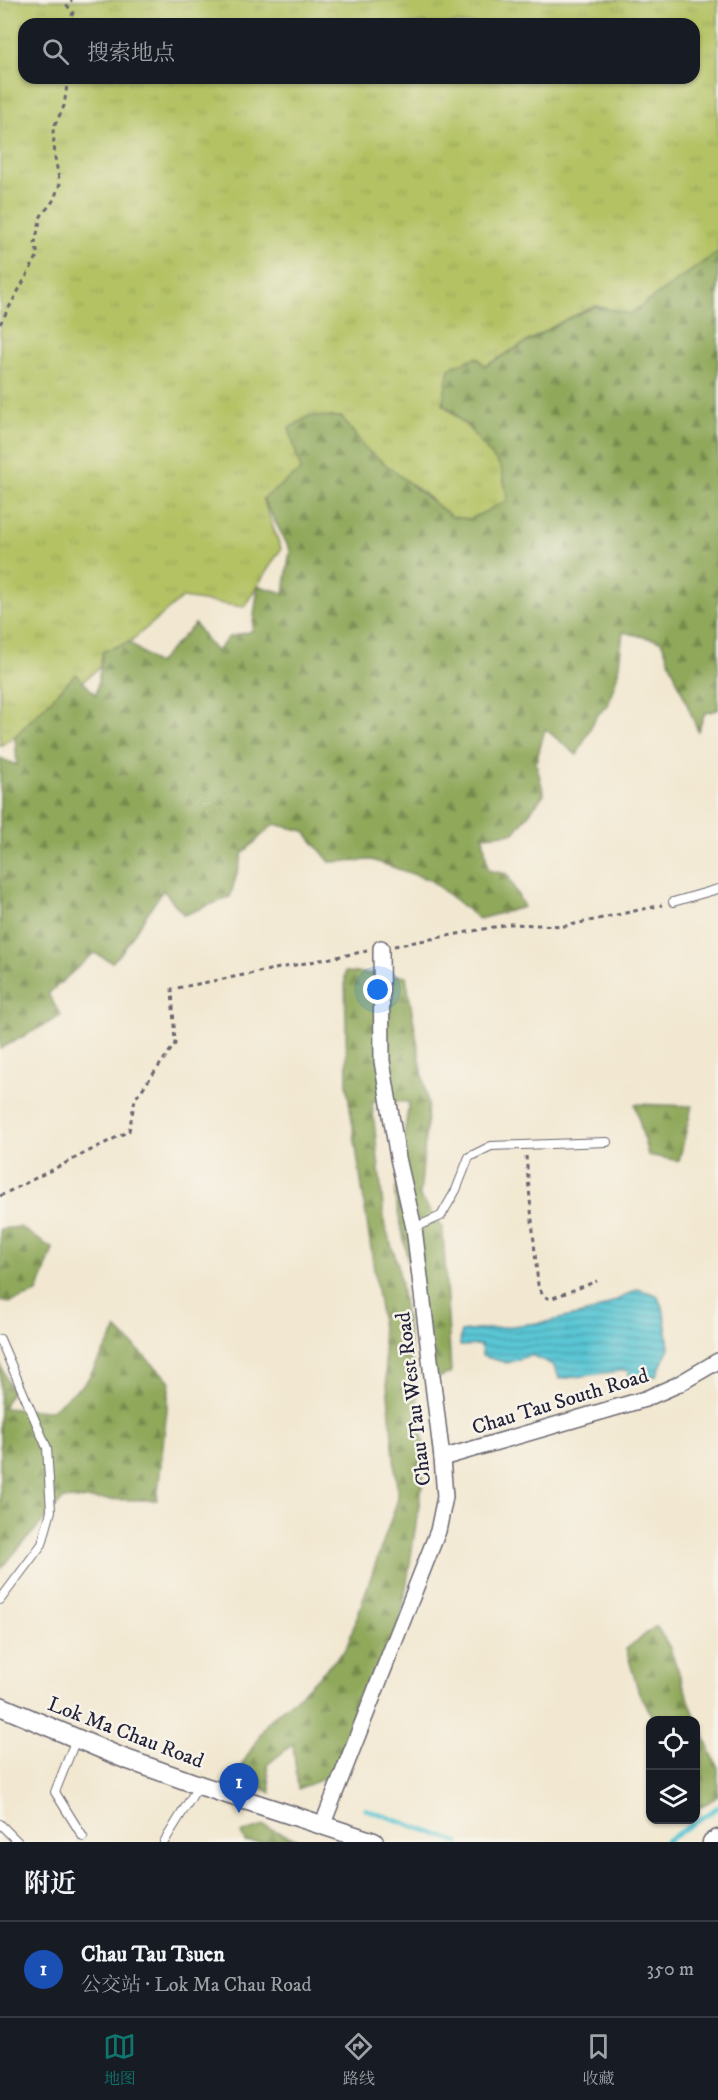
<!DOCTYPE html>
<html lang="zh">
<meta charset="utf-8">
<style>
body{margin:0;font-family:"IM FELL DW Pica","Noto Serif SC",serif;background:#242831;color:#f1f3f6}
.controls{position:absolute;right:18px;bottom:18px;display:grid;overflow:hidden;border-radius:12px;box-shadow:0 2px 4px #0004}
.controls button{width:54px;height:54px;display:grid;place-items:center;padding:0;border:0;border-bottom:2px solid #363941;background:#171b24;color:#f1f3f6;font:30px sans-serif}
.you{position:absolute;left:378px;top:990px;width:21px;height:21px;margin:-15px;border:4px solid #fff;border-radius:50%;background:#1a73e8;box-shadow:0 0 0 9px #1a73e833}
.badge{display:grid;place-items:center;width:39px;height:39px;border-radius:50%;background:#0f766e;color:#fff;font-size:20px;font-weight:700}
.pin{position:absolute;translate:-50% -50px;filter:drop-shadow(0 2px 3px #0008)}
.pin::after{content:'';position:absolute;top:32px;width:21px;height:18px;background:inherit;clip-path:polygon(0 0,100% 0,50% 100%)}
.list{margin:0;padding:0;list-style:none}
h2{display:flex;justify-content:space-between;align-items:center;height:78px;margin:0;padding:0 24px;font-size:26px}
h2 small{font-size:20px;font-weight:400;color:#9ea1a6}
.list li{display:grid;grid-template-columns:39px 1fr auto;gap:18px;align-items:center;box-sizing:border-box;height:96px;padding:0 24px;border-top:2px solid #363941}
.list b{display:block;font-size:22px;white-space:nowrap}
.list p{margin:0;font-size:20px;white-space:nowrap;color:#9ea1a6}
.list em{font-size:20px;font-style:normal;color:#9ea1a6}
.icon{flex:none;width:33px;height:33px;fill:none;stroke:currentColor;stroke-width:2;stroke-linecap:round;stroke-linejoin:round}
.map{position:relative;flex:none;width:718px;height:1842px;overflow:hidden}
.search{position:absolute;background:#171b24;box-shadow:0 2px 4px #0004;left:18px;right:18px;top:18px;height:66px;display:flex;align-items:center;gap:15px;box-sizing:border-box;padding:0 21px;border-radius:18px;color:#9ea1a6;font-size:22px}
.sheet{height:174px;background:#171b24}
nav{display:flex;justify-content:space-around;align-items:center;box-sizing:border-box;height:84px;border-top:2px solid #363941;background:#171b24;font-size:16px;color:#9ea1a6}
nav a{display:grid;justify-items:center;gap:3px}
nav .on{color:#0f766e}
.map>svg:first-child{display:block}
.grass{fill:url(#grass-tufts);stroke:#6b7250;stroke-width:1.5;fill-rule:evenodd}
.forest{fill:url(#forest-firs);stroke:#58654a;stroke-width:1.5}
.water{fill:url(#water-rules);stroke:#3e7488;stroke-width:1.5}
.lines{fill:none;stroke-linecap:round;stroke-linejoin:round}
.stream{stroke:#5ac6d4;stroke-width:4.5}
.service-casing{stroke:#6b6770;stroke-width:10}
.minor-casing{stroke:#6b6770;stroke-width:18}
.tertiary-casing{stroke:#6b6770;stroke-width:21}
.path{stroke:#6b6770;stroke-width:3;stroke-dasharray:4.5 4.5;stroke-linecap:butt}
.service{stroke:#fff;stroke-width:8}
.minor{stroke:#fff;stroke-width:15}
.tertiary{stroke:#fff;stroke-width:18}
.labels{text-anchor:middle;stroke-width:5;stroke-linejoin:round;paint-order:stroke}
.street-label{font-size:21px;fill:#22223b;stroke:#f7f3e8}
</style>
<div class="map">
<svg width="718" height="1842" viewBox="0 0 718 1842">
<defs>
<pattern id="grass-tufts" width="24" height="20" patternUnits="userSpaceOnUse" patternTransform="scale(1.5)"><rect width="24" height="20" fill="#b4c264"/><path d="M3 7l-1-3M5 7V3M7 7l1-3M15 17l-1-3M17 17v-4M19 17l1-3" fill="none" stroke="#9aa658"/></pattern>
<pattern id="forest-firs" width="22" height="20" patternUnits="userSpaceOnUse" patternTransform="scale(1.5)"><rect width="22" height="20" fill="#8fa85a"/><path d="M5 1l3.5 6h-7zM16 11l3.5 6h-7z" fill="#74884c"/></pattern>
<pattern id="water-rules" width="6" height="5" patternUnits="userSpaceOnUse" patternTransform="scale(1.5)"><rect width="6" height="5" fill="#5ac6d4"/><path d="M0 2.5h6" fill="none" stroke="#4aa0ad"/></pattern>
</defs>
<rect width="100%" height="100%" fill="#f7f3e8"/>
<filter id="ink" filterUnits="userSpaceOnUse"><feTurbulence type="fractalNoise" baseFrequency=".0167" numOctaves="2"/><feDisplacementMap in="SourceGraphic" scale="12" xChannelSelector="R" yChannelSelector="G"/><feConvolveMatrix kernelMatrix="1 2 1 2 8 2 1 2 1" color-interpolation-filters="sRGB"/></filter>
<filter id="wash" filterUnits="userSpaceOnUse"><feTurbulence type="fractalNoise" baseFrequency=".008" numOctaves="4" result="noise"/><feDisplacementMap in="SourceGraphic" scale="24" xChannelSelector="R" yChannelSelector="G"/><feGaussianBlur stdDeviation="1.35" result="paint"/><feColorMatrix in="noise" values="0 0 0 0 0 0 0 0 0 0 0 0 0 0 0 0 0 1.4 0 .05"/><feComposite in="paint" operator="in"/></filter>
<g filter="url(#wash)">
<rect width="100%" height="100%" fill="#f2e8d1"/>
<path class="grass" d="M0 0H718V252L630 314 596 306 565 320 485 366 443 404 500 458 508 500 476 524 452 517 412 484 263 499 281 549 244 607 182 598 30 726 0 746ZM24 24H694V78H24Z"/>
<g class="forest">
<path d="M718 252V710L705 713 698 731 661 641 623 632 618 673 608 704 596 717 577 755 545 729 536 763 544 794 514 833 483 836 488 870 507 874 524 907 479 919 430 880 372 860 330 862 304 831 274 824 243 853 230 897 184 915 163 890 121 953 112 962 94 953 48 994 61 1016 0 1049V758L17 765 15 736 76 674 96 695 103 651 129 642 157 664 195 624 216 652 229 637 252 631 258 586 284 593 290 550 263 499 301 470 289 428 309 416 342 417 365 448 452 517 471 519 508 500 501 467 468 427 443 403 449 368 477 357 485 366 565 320 596 306 630 314Z"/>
<path d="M345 972 406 976 428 1106 420 1197 443 1229 451 1373 432 1380 395 1196 409 1102 372 1101 385 1226 398 1265 426 1460 400 1627 352 1726 331 1776 298 1789 293 1744 267 1765 271 1793 237 1773 269 1720 302 1693 346 1649 398 1499 380 1310 347 1087Z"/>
<path d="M635 1104 692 1106 679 1161 648 1155Z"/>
<path d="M20 1227 53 1249 37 1293 9 1303 0 1301V1229Z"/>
<path d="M117 1329 170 1381 157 1500 63 1499 0 1569V1364L12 1390 3 1408 50 1411 86 1382Z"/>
<path d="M656 1626 669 1646 698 1724 718 1768V1796L696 1810V1794L698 1790H696V1720H655L639 1693 626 1649Z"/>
<path d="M264 1826 303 1842H245L241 1833Z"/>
</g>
<path class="water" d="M638 1289 657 1295 664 1312 669 1348 656 1376 631 1378 627 1370 560 1379 553 1365 531 1355 507 1363 482 1356 481 1345 460 1346 461 1332 546 1322 595 1311Z"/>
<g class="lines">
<g class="stream">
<path d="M365 1809 458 1842"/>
<path d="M665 1842 718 1807"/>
</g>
</g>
</g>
<g filter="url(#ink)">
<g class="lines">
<defs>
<g id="service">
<path d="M673 902 718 889"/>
<path d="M414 1228 441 1216 456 1190 469 1157 491 1146 607 1142"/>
<path d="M0 1339 47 1448 51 1511 42 1544 0 1600"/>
<path d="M76 1739 55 1792 83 1837"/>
<path d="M0 1824 18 1842"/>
<path d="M164 1842 199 1785"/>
</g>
<g id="minor">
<path d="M442 1458 645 1399 677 1385 718 1361"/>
<path d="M322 1826 438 1531 445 1497 442 1458 414 1228 398 1158 382 1061 381 948"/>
</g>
<g id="tertiary">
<path d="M0 1706 123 1758 199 1785 374 1842"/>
<path d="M712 1842 718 1839"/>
</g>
</defs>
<use href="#service" class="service-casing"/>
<use href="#minor" class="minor-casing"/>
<use href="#tertiary" class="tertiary-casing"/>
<g class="path">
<path d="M68 24 73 13 67 5 72 0"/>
<path d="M0 324 38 255 35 243 41 216 53 201 60 184 55 158 53 129 64 106 68 78"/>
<path d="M394 946 510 924 566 926 662 905"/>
<path d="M526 1156 538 1285 543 1296 550 1299 597 1281"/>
<path d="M0 1196 129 1131 135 1099 175 1044 172 989 367 951"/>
</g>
<use href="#service" class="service"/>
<use href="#minor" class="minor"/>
<use href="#tertiary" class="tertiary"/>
</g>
</g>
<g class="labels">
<g class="street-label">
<text transform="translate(413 1399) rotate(-97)" y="7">Chau Tau West Road</text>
<text transform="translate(560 1401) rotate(-17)" y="7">Chau Tau South Road</text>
<text transform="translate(126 1732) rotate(21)" y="7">Lok Ma Chau Road</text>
</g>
</g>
</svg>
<div class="controls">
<button><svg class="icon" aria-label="locate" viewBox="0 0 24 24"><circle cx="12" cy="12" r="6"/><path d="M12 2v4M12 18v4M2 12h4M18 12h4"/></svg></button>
<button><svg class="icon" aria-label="layers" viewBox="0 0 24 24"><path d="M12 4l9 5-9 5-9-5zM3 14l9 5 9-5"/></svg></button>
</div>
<div class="you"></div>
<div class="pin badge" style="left:239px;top:1813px;background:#1a4fb4">1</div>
<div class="search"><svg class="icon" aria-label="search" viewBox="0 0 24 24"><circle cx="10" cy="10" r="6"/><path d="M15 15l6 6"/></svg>搜索地点</div>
</div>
<section class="sheet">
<h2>附近<small></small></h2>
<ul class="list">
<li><span class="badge" style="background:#1a4fb4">1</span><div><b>Chau Tau Tsuen</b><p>公交站 · Lok Ma Chau Road</p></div><em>350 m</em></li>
</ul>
</section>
<nav>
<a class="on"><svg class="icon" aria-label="map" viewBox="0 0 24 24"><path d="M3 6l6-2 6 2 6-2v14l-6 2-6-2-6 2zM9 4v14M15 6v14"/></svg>地图</a>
<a><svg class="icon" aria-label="directions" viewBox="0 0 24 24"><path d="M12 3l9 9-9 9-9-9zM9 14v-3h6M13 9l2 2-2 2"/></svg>路线</a>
<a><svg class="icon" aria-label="saved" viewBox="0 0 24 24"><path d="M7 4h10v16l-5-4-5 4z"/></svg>收藏</a>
</nav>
